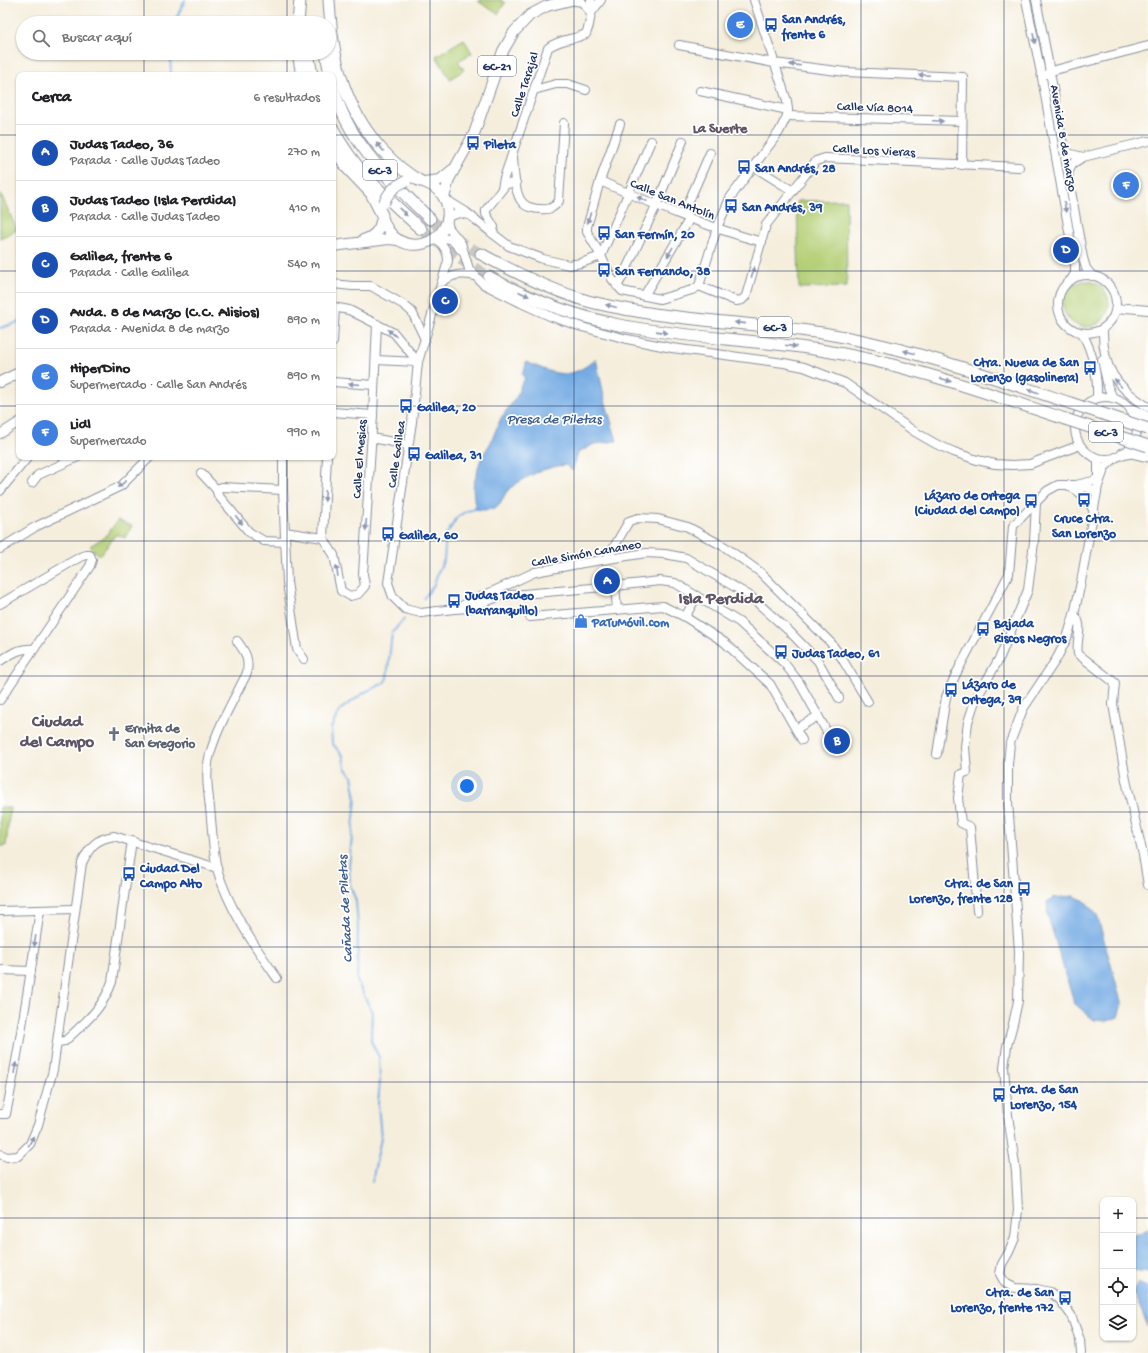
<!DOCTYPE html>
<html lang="es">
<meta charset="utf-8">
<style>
body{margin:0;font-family:"Gochi Hand",sans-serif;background:#f2f2f2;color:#202124}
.controls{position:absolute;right:12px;bottom:12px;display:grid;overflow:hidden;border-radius:8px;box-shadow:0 1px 3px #0004}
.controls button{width:36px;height:36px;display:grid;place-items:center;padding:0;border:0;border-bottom:1px solid #e0e0e0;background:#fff;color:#202124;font:20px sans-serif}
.you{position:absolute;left:467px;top:786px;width:14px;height:14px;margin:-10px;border:3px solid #fff;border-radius:50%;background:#1a73e8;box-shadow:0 0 0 6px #1a73e833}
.badge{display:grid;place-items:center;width:26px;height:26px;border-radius:50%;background:#d93025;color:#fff;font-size:13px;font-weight:700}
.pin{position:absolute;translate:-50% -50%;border:2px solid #fff;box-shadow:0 1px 4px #0006}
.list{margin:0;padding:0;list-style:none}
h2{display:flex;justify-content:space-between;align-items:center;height:52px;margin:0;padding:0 16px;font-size:17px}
h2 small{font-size:13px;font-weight:400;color:#757577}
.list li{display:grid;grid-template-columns:26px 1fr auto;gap:12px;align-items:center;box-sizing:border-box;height:56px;padding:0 16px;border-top:1px solid #e0e0e0}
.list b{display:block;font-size:15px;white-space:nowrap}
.list p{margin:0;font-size:13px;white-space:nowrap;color:#757577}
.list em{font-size:13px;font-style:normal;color:#757577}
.icon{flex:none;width:22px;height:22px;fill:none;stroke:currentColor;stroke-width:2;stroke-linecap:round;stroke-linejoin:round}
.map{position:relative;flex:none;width:1148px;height:1353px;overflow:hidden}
.search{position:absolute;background:#fff;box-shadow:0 1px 3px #0004;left:16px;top:16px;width:320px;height:44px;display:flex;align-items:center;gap:10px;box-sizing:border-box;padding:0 14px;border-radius:22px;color:#757577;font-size:15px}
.panel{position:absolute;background:#fff;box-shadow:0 1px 3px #0004;left:16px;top:72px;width:320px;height:388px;border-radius:8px}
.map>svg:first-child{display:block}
.green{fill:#b4cf75;stroke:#687f6a}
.water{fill:#74abe3;stroke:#486da0}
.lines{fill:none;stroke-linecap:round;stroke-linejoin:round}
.stream{stroke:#74abe3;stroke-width:2}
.highway-tunnel{stroke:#c9c8c3;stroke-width:11;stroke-dasharray:11 5.5;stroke-linecap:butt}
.minor-casing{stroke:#888e9d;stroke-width:10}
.major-casing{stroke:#888e9d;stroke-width:12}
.highway-casing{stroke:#888e9d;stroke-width:13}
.minor{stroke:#fff;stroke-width:8}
.major{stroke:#fff;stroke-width:10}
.highway{stroke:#fff;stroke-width:11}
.major-bridge-casing{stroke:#888e9d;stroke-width:12;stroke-linecap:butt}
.highway-bridge-casing{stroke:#888e9d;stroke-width:13;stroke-linecap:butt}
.major-bridge{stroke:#fff;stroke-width:10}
.highway-bridge{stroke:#fff;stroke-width:11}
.oneway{fill:#8d97ae}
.grid{fill:none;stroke:#1b2f5e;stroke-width:1;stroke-opacity:0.55}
.labels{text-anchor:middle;stroke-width:3.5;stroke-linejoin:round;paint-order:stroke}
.shield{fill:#fff;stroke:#5f6d8e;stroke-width:1}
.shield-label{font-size:12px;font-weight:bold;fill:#1b2f5e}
.transit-label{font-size:13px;font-weight:bold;fill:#164399;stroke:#fff;text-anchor:start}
.street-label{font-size:13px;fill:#1b2f5e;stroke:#fff}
.shop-label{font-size:13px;font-weight:bold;fill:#366cbe;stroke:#fff;text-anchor:start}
.worship-label{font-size:13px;font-weight:bold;fill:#5b616d;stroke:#fff;text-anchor:start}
.neighbourhood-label{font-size:14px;font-weight:bold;fill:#5e5464;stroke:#fff}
.water-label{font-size:14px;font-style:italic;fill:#3a5a8d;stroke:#fff}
.district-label{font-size:17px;font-weight:bold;fill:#5e5464;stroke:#fff}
</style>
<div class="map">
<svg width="1148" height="1353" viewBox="0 0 1148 1353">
<rect width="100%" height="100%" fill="#fff"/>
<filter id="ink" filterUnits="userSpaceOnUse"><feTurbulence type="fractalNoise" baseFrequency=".025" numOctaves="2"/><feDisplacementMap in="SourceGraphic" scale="8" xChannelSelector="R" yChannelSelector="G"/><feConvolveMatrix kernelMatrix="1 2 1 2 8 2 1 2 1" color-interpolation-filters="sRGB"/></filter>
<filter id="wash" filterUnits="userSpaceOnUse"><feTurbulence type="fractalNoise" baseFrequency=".012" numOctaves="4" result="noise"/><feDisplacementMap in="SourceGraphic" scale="16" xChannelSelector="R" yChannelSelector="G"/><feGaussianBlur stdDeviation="0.9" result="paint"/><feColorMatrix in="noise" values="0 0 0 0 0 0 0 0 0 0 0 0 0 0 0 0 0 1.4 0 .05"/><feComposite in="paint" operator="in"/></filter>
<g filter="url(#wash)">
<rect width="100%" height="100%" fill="#f5eedc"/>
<g class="green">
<path d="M480 0H501L505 3 498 14 479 2Z"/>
<path d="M464 39 472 53 458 61 464 70 450 79 436 56Z"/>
<path d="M0 192 17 230 0 238Z"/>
<path d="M846 200 847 287 799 288 797 201Z"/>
<circle cx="1086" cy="304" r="23"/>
<path d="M118 520 132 526 125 538 116 534 100 556 90 546 106 536Z"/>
<path d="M0 807 10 808 6 846H0Z"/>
</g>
<g class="water">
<path d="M596 359 606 404 617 441 594 444 578 453 572 471 566 465C547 466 524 477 509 489 504 494 502 503 496 507 491 511 481 510 475 509L473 487 481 458 490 444 501 418 517 396 521 384 525 379 522 374 525 369 526 362C556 374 568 382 596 359Z"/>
<path d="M1074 896 1085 901 1097 915 1122 1004 1118 1017 1107 1021 1094 1020 1074 1003 1048 916 1047 902 1053 898Z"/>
<path d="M1148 1229V1272L1133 1270V1236Z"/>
<path d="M1138 1283 1147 1287 1148 1289V1326L1133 1292Z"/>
</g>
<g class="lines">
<g class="stream">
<path d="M174 23 185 0"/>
<path d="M170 53 171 75"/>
<path d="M0 328 19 322"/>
<path d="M424 598 434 585 438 572 444 560 446 535 458 516 467 511 475 509"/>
<path d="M372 1182 381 1138 378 1104 380 1081 379 1057 371 1041 372 1012 357 981 358 928 356 901 350 885 349 866 356 799 352 776 345 768 343 756 332 743 331 728 340 710 365 692 384 683 387 678 392 633 404 619"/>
</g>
</g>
</g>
<g filter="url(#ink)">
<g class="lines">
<g class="highway-tunnel">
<path d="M430 219 452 237 481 254"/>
<path d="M421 229 454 255 489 277"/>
</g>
<defs>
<g id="minor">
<path d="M570 0 582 2 591 13"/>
<path d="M1026 0 1042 78 1075 265V273L1071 280"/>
<path d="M1036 0C1054 86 1067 172 1083 258L1086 268 1092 276"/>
<path d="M591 13 601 0"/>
<path d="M679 45 774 63 845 72 963 77 962 165"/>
<path d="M1047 74 1051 71 1148 46"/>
<path d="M534 90 556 84H568L586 90"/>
<path d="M700 91 788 110"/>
<path d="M787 116 962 121"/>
<path d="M620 124 600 181 587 227V232L601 256 612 279 622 291 660 299 692 290 699 286"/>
<path d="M1063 149 1071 154 1083 157"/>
<path d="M513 157C514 169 514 195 523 203 526 207 535 209 540 209 549 210 554 208 559 201L564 123"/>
<path d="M753 166 793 191"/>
<path d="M1068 174 1072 164 1083 157 1148 141"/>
<path d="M600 181C653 204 706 227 762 242"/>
<path d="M502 188 504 178 548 48C559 39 573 40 586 34 591 23 591 12 591 0"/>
<path d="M445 199 466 212 492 233 509 246 543 259 569 265 581 263 601 256 651 141"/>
<path d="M683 215 710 153"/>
<path d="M447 217 460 213 468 215"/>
<path d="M447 221 449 228 461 243 469 269 483 284 521 303 552 317 582 327 627 339 672 348 784 363 804 367 845 383 915 432 936 444 954 452 977 460 995 464 1012 465 1030 464 1080 445"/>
<path d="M492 233 494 227 486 214V210L506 184 516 183"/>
<path d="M437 236 452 240 460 249"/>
<path d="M436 238C443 244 448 251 448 261L418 362 412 422 388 583 393 597 405 609 421 613 454 609 470 608 500 596 615 586 660 581 675 583 739 622 784 663 799 682 831 739V748"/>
<circle cx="1087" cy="304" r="29"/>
<path d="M442 282C453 274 461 273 475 276"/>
<path d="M333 284 352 286H371L404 305 412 312 425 339"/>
<path d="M617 286 622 278 655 208 683 141"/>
<path d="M699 286 736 301 742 300 746 296 766 225 816 161 825 158 1019 167"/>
<path d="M699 286 717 228 730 198 779 132 787 116 788 110 787 101 754 0"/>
<path d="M644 296 690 218"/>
<path d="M333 307 349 310 394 333 418 362"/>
<path d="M1115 311 1127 308 1148 310"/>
<path d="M1103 329C1102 368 1116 387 1148 407"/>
<path d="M1082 333C1093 352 1098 377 1097 398"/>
<path d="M333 342 335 307"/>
<path d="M376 360 418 362"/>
<path d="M1102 360 1108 387 1113 398"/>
<path d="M333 382 374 385"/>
<circle cx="1106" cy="428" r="31"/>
<path d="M333 412 373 415"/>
<path d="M0 434 19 422"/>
<path d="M372 438 408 445"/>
<path d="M1093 456 1098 461V479"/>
<path d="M283 457V490L287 582 297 649 304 659"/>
<path d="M201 473 216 489 218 495 249 532 264 541 285 542"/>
<path d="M32 483 38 475 78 457"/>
<path d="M1077 485 1097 491"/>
<path d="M1069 486C1081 492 1087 499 1094 511"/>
<path d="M216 489 222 487 283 490"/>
<path d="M0 491 28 457"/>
<path d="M285 532 323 538 334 555 341 591 350 596 358 594 365 586 363 574 373 415 377 324"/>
<path d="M323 538 327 457"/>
<path d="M0 549 35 527 121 486 150 457"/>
<path d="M607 559 629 521 638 518 658 519 688 527 725 547 760 572 831 643 841 657 868 702"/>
<path d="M615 586 617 610"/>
<path d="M0 604 80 557 86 555H90L92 560 90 566 0 700"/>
<path d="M459 607 535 572 583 563 646 553 665 554 686 558 750 596 789 631 818 661 839 698"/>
<path d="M1074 615C1085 624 1075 641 1078 654L1115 683 1113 704 1126 780 1143 855 1148 885"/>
<path d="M530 617 663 606 685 617 724 642 770 684 802 740"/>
<path d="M685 617 697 596"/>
<path d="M237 641C246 653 249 658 247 673 234 699 218 726 210 754 205 771 208 791 210 808 212 826 213 852 217 869 229 909 253 944 277 978"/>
<path d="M0 661C11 654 20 647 34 649"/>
<path d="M796 729 818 716"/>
<path d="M937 754 946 697 956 674 1009 574 1013 526 1047 491 1058 485H1076L1093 481 1098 478"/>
<path d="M0 911 75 909"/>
<path d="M977 911 970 827 961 823 958 798 961 774 967 772 965 747 968 722 975 701 1000 657 1028 590 1034 542 1036 502"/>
<path d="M0 970 31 971"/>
<path d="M58 1042 65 1041C85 1022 102 1010 112 982L132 840"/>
<path d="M0 1114H6C20 1046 30 978 40 910"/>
<path d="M0 1154 7 1157 18 1156 30 1144 38 1125 53 1070 82 863C90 846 96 839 114 836L217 868"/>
<path d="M1081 1353 1080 1340 1071 1315 1060 1300 1050 1292 1037 1289 1015 1288 1005 1283 1000 1274 1002 1264 1009 1252 1015 1238 1018 1210 1016 1172 1008 1115 1004 1068 1007 1046 1013 1024 1018 1001 1019 951 1008 802V764L1010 743 1023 709 1057 658 1067 638 1074 615 1081 582 1098 486 1105 467 1116 457"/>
</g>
<g id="major">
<path d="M424 182 440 180 452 170"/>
<path d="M444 198 449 179 474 134 503 51 514 32 530 15 547 6 571 0"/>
<path d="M382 216C396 266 459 244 446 202 442 192 434 186 424 182"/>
<path d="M363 240C375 236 380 230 382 217"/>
<path d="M333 246 389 239 398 240"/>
<path d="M0 382 19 373"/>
</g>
<g id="highway">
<path d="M329 0C332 58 343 106 382 150 394 163 405 173 420 181"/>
<path d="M298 23 300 0"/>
<path d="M298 53 302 75"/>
<path d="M308 53 312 75"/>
<path d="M326 53 330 75"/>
<path d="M333 86C347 142 390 180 430 219"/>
<path d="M333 129C354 170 388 199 421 229"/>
<path d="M333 147 348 169 371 193 382 215"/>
<path d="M481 254C512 271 544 287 578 298 601 306 625 309 648 313 705 322 764 324 822 333 907 347 989 376 1070 403"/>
<path d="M489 277C529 299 574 316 619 325 685 338 753 339 820 350 904 363 984 392 1065 419"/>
<path d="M1132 410 1148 418"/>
<path d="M1123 454 1131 452 1148 456"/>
</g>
</defs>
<use href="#minor" class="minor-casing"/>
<use href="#major" class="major-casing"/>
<use href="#highway" class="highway-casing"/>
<use href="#minor" class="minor"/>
<use href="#major" class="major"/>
<use href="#highway" class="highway"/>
<defs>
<path id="major-bridge" d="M384 203C388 192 396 185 406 181"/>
<g id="highway-bridge">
<path d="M1070 403 1148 429"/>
<path d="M1065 419 1148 446"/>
</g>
</defs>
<use href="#major-bridge" class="major-bridge-casing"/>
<use href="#highway-bridge" class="highway-bridge-casing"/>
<use href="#major-bridge" class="major-bridge"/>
<use href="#highway-bridge" class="highway-bridge"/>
</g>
<defs><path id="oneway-solid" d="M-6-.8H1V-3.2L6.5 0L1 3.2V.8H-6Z"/></defs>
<g class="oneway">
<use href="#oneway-solid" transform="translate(1034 38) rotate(79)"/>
<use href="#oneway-solid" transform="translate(795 65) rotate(-173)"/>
<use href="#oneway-solid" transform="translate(924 75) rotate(-178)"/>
<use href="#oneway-solid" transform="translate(938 121) rotate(2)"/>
<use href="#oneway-solid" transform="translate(380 147) rotate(-132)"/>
<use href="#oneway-solid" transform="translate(642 199) rotate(-156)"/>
<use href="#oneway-solid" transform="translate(1065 207) rotate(80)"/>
<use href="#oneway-solid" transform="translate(403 212) rotate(44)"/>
<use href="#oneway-solid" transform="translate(589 218) rotate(106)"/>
<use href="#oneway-solid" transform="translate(670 252) rotate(120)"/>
<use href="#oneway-solid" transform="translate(753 272) rotate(-74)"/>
<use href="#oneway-solid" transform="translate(524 294) rotate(24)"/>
<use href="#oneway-solid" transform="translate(611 306) rotate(-166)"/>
<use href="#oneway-solid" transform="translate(740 323) rotate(-174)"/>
<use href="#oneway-solid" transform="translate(662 332) rotate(8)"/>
<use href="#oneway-solid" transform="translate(392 333) rotate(-141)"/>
<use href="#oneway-solid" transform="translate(791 346) rotate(7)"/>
<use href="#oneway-solid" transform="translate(909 352) rotate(-166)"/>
<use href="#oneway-solid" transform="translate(946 380) rotate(17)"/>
<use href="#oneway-solid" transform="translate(1118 383) rotate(-131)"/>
<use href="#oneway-solid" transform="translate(354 384) rotate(-176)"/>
<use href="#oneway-solid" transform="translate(1033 391) rotate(-162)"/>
<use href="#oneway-solid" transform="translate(122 484) rotate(142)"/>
<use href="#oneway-solid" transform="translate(325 496) rotate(93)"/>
<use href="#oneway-solid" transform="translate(239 520) rotate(51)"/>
<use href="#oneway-solid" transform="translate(366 525) rotate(93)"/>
<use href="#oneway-solid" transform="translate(337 571) rotate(-100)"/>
<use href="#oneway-solid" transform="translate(35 941) rotate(98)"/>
<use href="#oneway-solid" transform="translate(15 1068) rotate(-80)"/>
<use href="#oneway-solid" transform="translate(31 1141) rotate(-63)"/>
</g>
</g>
<path class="grid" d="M144 0V23M287 0V23M430 0V1353M574 0V1353M718 0V1353M861 0V1353M1004 0V1353M144 53V75M287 53V75M0 135H19M333 135H1148M0 271H19M333 271H1148M0 406H19M333 406H1148M144 457V1353M287 457V1353M0 541H1148M0 676H1148M0 812H1148M0 947H1148M0 1082H1148M0 1218H1103M1133 1218H1148"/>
<defs>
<symbol id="bus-bare" viewBox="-9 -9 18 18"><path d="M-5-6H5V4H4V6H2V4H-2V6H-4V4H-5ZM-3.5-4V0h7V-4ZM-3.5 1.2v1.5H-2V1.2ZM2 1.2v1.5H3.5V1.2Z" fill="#1a4fb4" stroke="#fff" stroke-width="2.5" paint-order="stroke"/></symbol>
<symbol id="shop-bare" viewBox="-9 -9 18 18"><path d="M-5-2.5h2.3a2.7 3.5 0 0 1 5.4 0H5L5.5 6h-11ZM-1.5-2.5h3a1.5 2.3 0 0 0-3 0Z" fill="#3f7fe0" stroke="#fff" stroke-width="2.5" paint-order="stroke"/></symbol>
<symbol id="church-bare" viewBox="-9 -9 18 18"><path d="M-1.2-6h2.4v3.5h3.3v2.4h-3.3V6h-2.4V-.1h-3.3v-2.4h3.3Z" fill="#6b7280" stroke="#fff" stroke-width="2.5" paint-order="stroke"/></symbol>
</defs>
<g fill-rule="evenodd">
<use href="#bus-bare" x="761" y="15" width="20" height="20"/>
<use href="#bus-bare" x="463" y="133" width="20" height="20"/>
<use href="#bus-bare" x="734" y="157" width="20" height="20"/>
<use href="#bus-bare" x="721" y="196" width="20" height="20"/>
<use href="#bus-bare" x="594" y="223" width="20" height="20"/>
<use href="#bus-bare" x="594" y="260" width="20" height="20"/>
<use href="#bus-bare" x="1080" y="358" width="20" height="20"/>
<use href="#bus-bare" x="396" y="396" width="20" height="20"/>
<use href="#bus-bare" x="404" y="444" width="20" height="20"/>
<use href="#bus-bare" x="1074" y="490" width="20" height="20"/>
<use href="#bus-bare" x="1021" y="491" width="20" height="20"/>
<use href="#bus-bare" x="378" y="524" width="20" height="20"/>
<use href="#bus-bare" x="444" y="591" width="20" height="20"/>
<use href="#shop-bare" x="571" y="611" width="20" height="20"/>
<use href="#bus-bare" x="973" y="619" width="20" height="20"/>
<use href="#bus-bare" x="771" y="642" width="20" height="20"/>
<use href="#bus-bare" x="941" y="680" width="20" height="20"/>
<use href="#church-bare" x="104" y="724" width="20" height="20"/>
<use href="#bus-bare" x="119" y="864" width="20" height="20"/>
<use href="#bus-bare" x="1014" y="879" width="20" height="20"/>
<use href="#bus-bare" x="989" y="1085" width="20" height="20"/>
<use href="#bus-bare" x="1055" y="1288" width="20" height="20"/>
</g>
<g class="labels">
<g class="shield">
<rect x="478" y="56" width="38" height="20" rx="3"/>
<rect x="363" y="160" width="34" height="20" rx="3"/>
<rect x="758" y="317" width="34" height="20" rx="3"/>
<rect x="1089" y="422" width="34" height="20" rx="3"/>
</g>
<g class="shield-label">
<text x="497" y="70">GC-21</text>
<text x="380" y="174">GC-3</text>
<text x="775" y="331">GC-3</text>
<text x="1106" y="436">GC-3</text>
</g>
<g class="transit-label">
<text x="782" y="23">San Andrés,<tspan x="782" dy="15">frente 6</tspan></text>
<text x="484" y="148">Pileta</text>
<text x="755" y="172">San Andrés, 28</text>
<text x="742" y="211">San Andrés, 39</text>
<text x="615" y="238">San Fermín, 20</text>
<text x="615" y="275">San Fernando, 38</text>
<text x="1079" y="366" text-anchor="end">Ctra. Nueva de San<tspan x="1079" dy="15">Lorenzo (gasolinera)</tspan></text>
<text x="417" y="411">Galilea, 20</text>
<text x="425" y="459">Galilea, 31</text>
<text x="1020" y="499" text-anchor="end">Lázaro de Ortega<tspan x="1020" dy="15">(Ciudad del Campo)</tspan></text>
<text x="1084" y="522" text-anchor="middle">Cruce Ctra.<tspan x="1084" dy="15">San Lorenzo</tspan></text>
<text x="399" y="539">Galilea, 60</text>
<text x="465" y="599">Judas Tadeo<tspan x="465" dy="15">(barranquillo)</tspan></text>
<text x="994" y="627">Bajada<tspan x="994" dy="15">Riscos Negros</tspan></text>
<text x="792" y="657">Judas Tadeo, 61</text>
<text x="962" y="688">Lázaro de<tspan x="962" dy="15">Ortega, 39</tspan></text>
<text x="140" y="872">Ciudad Del<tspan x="140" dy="15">Campo Alto</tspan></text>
<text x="1013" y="887" text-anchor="end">Ctra. de San<tspan x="1013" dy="15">Lorenzo, frente 128</tspan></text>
<text x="1010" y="1093">Ctra. de San<tspan x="1010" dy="15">Lorenzo, 154</tspan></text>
<text x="1054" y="1296" text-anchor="end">Ctra. de San<tspan x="1054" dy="15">Lorenzo, frente 172</tspan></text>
</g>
<g class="street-label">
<text transform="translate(523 84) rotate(-72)" y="5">Calle Tarajal</text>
<text transform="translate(875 106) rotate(2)" y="5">Calle Vía 8014</text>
<text transform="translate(1065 138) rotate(80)" y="5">Avenida 8 de marzo</text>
<text transform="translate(874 149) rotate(3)" y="5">Calle Los Vieras</text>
<text transform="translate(673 198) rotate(22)" y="5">Calle San Antolín</text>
<text transform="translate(395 454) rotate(-82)" y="5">Calle Galilea</text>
<text transform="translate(358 459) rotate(-86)" y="5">Calle El Mesias</text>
<text transform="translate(586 552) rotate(-10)" y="5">Calle Simón Cananeo</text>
</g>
<g class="shop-label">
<text x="592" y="626">PaTuMóvil.com</text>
</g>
<g class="worship-label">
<text x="125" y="732">Ermita de<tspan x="125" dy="15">San Gregorio</tspan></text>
</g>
<g class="neighbourhood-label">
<text x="720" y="132">La Suerte</text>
</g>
<g class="water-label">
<text x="554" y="423">Presa de Piletas</text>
<text transform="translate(344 909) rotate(-93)" y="5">Cañada de Piletas</text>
</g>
<g class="district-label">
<text x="721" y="603">Isla Perdida</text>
<text x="57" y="726">Ciudad<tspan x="57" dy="20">del Campo</tspan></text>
</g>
</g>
</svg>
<div class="controls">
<button>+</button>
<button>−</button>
<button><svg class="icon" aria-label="locate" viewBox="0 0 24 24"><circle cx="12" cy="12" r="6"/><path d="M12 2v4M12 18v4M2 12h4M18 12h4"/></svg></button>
<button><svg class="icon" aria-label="layers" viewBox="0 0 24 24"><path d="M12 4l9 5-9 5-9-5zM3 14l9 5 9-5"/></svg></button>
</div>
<div class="you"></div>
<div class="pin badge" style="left:607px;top:581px;background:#1a4fb4">A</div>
<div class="pin badge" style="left:837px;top:741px;background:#1a4fb4">B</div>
<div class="pin badge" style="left:445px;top:301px;background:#1a4fb4">C</div>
<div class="pin badge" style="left:1066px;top:250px;background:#1a4fb4">D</div>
<div class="pin badge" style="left:740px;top:25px;background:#3f7fe0">E</div>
<div class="pin badge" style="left:1126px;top:185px;background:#3f7fe0">F</div>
<div class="search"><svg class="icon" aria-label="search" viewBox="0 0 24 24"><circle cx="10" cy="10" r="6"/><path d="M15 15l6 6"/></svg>Buscar aquí</div>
<section class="panel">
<h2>Cerca<small>6 resultados</small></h2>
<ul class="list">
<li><span class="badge" style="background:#1a4fb4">A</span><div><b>Judas Tadeo, 36</b><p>Parada · Calle Judas Tadeo</p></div><em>270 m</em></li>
<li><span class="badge" style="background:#1a4fb4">B</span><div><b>Judas Tadeo (Isla Perdida)</b><p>Parada · Calle Judas Tadeo</p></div><em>410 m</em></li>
<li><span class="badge" style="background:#1a4fb4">C</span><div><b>Galilea, frente 6</b><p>Parada · Calle Galilea</p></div><em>540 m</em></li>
<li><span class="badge" style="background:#1a4fb4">D</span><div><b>Avda. 8 de Marzo (C.C. Alisios)</b><p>Parada · Avenida 8 de marzo</p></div><em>890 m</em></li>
<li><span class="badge" style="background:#3f7fe0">E</span><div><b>HiperDino</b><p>Supermercado · Calle San Andrés</p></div><em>890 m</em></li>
<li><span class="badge" style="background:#3f7fe0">F</span><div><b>Lidl</b><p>Supermercado</p></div><em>990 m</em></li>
</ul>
</section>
</div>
